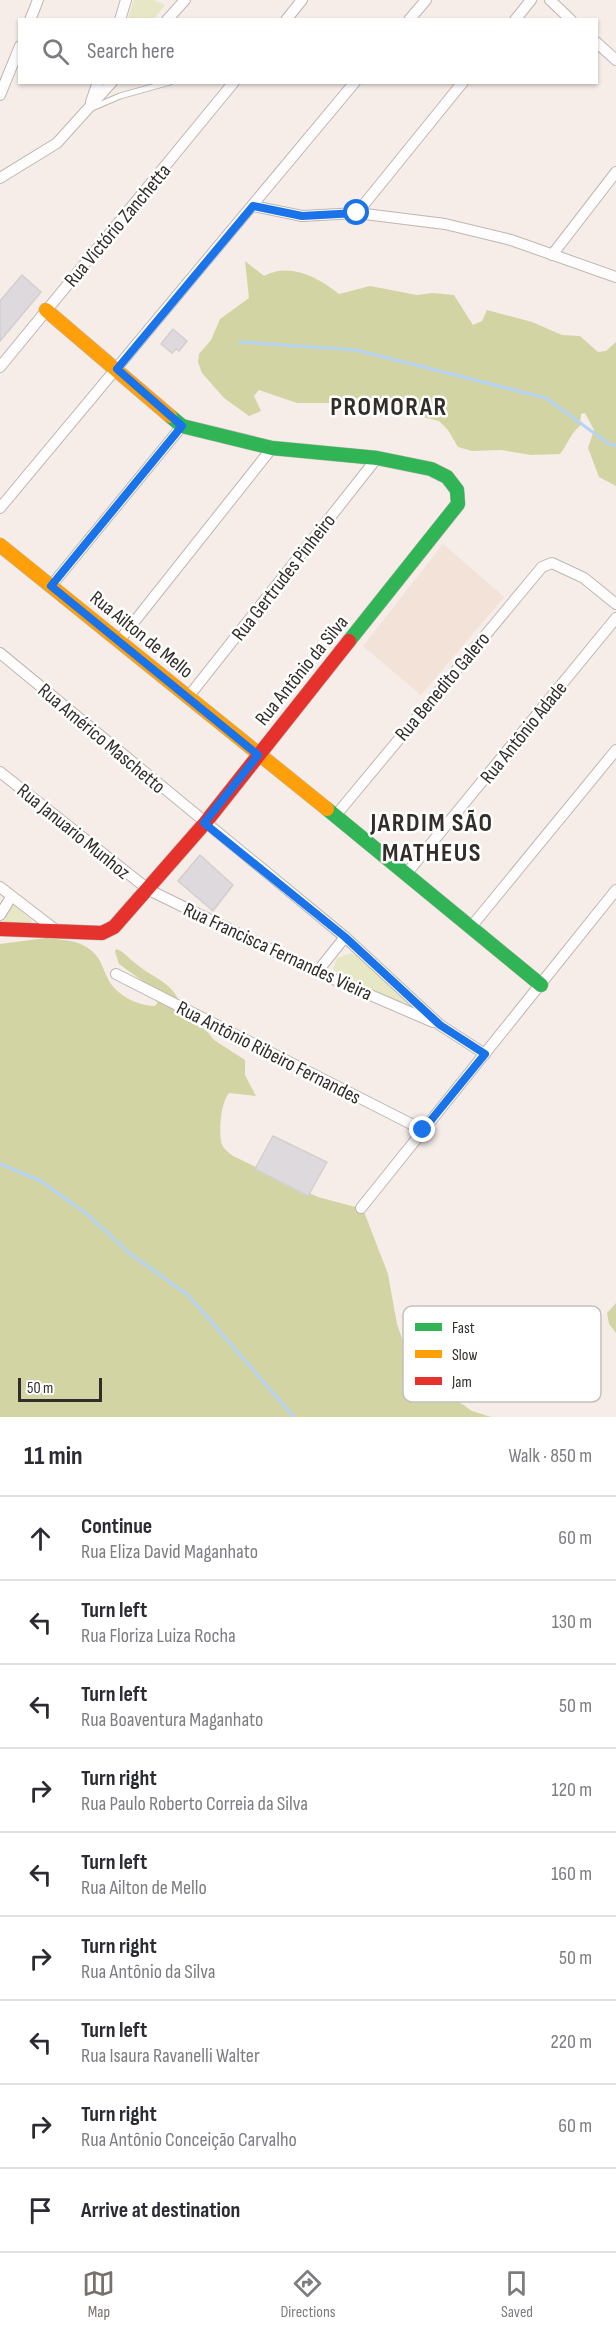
<!DOCTYPE html>
<meta charset="utf-8">
<style>
body{margin:0;font-family:"Sofia Sans Condensed",sans-serif;background:#f7f7f7;color:#2b2b33}
.scale{position:absolute;left:18px;bottom:15px;width:84px;box-sizing:border-box;padding-left:6px;border:3px solid #322d29;border-top:0;font-size:16px;line-height:21px;white-space:nowrap;color:#322d29;-webkit-text-stroke:4px #fff;paint-order:stroke}
.stop{position:absolute;width:18px;height:18px;margin:-14px;border:4px solid #1a73e8;border-radius:50%;background:#fff}
.stop.end{background:#1a73e8;border-color:#fff;box-shadow:0 2px 6px #0008}
.list{margin:0;padding:0;list-style:none}
h2{display:flex;justify-content:space-between;align-items:center;height:78px;margin:0;padding:0 24px;font-size:26px}
h2 small{font-size:20px;font-weight:400;color:#7c7c81}
.list li{display:grid;grid-template-columns:39px 1fr auto;gap:18px;align-items:center;box-sizing:border-box;height:84px;padding:0 24px;border-top:2px solid #e1e1e2}
.list b{display:block;font-size:22px;white-space:nowrap}
.list p{margin:0;font-size:20px;white-space:nowrap;color:#7c7c81}
.list em{font-size:20px;font-style:normal;color:#7c7c81}
.icon{flex:none;width:33px;height:33px;fill:none;stroke:currentColor;stroke-width:2;stroke-linecap:round;stroke-linejoin:round}
.map{position:relative;flex:none;width:616px;height:1417px;overflow:hidden}
.search{position:absolute;background:#fff;box-shadow:0 2px 4px #0004;left:18px;right:18px;top:18px;height:66px;display:flex;align-items:center;gap:15px;box-sizing:border-box;padding:0 21px;border-radius:0px;color:#7c7c81;font-size:22px}
.sheet{height:834px;background:#fff}
nav{display:flex;justify-content:space-around;align-items:center;box-sizing:border-box;height:84px;border-top:2px solid #e1e1e2;background:#fff;font-size:16px;color:#7c7c81}
nav a{display:grid;justify-items:center;gap:3px}
nav .on{color:#77706c}
.map>svg:first-child{display:block}
.built{fill:#f3e2d8}
.green{fill:#e7e6c5}
.forest{fill:#d3d4a4}
.lines{fill:none;stroke-linecap:round;stroke-linejoin:round}
.stream{stroke:#b5d4f5;stroke-width:3}
.building{fill:#ded9dd;stroke:#d3cfcf;stroke-width:1.5}
.lane-casing{stroke:#bdb7b2;stroke-width:7}
.street-casing{stroke:#bdb7b2;stroke-width:12}
.fast-casing{stroke:#bdb7b2;stroke-width:15}
.slow-casing{stroke:#bdb7b2;stroke-width:15}
.jam-casing{stroke:#bdb7b2;stroke-width:15}
.lane{stroke:#fefcfc;stroke-width:5}
.street{stroke:#fefcfc;stroke-width:10}
.fast{stroke:#30b455;stroke-width:14}
.slow{stroke:#ff9f0a;stroke-width:14}
.jam{stroke:#e5322d;stroke-width:14}
.route{stroke:#1a73e8;stroke-width:8}
.labels{text-anchor:middle;stroke-width:5;stroke-linejoin:round;paint-order:stroke}
.street-label{font-size:20px;fill:#322d29;stroke:#fff}
.district-label{font-size:26px;font-weight:bold;letter-spacing:1.5px;fill:#322d29;stroke:#fff}
.key{fill:#fff;stroke:#c2c0bf;stroke-width:1.5}
.key-label{font-size:16px;fill:#322d29}
</style>
<div class="map">
<svg width="616" height="1417" viewBox="0 0 616 1417">
<rect width="100%" height="100%" fill="#f6ede8"/>
<path class="built" d="M443 544 504 597 421 695 363 646Z"/>
<g class="green">
<path d="M134 0H154L165 5 154 19H128Z"/>
<path d="M12 904 32 920 28 927 2 925Z"/>
<path d="M351 953 357 956 419 1009 410 1012 333 970 337 958Z"/>
</g>
<g class="forest">
<path d="M245 261 264 276C290 262 318 277 339 294L370 286 417 295 433 293 454 295 473 325 482 321 487 310 532 322 562 335 580 336 598 352 606 351 616 342V486L599 477 588 448 594 430 585 413 581 414 580 426C570 434 568 444 560 454L531 455 501 450 472 451 458 447 448 430 439 421 395 410 333 403H297L259 390 254 396 261 411 249 416 224 398 202 373 198 362 199 354 211 340 220 319 249 298Z"/>
<path d="M46 938C63 940 83 940 95 954 101 960 104 971 108 979 116 995 138 1006 155 1006L159 1000V993L119 964 115 952 116 949C124 951 128 958 135 963 158 982 179 983 183 1017L206 1030 214 1040 245 1060V1075L256 1096 229 1093C221 1103 219 1127 221 1141 222 1148 228 1152 233 1156L318 1197 363 1209 388 1274 397 1324 403 1341 429 1371 439 1388 472 1411 491 1417H0V944Z"/>
<path d="M616 1303V1333L609 1324 607 1313Z"/>
</g>
<g class="lines">
<g class="stream">
<path d="M240 342 356 350 546 398 609 444 616 446"/>
<path d="M0 1164 41 1181 88 1215 129 1253 188 1295 294 1417"/>
</g>
</g>
<g class="building">
<path d="M22 275 41 292 0 341V301Z"/>
<path d="M173 329 187 341 179 351 176 349 172 353 161 344Z"/>
<path d="M200 855 233 885 213 911 178 881Z"/>
<path d="M273 1136 327 1162 308 1196 255 1169Z"/>
</g>
<g class="lines">
<defs>
<path id="lane" d="M92 108 120 96 170 82"/>
<g id="street">
<path d="M550 0 571 20"/>
<path d="M30 20 38 0"/>
<path d="M120 20 126 0"/>
<path d="M167 20 185 0"/>
<path d="M286 20 302 0"/>
<path d="M409 20 426 0"/>
<path d="M515 20 531 0"/>
<path d="M596 42 616 60"/>
<path d="M0 95 20 46"/>
<path d="M91 102 98 82"/>
<path d="M0 178 57 143 112 82"/>
<path d="M253 206 302 216 357 213 445 224 511 240 616 277"/>
<path d="M357 213 463 82"/>
<path d="M552 255 616 172"/>
<path d="M0 367 234 82"/>
<path d="M0 508 355 82"/>
<path d="M51 586 182 426"/>
<path d="M119 641 272 448"/>
<path d="M0 653 345 937 440 1025 485 1054"/>
<path d="M189 696 377 458"/>
<path d="M0 772 149 890 317 972 433 1022"/>
<path d="M336 815 542 567 552 563 584 578 616 604"/>
<path d="M407 873 616 618"/>
<path d="M0 887 57 931"/>
<path d="M0 915 11 897"/>
<path d="M471 927 616 750"/>
<path d="M317 972 345 937"/>
<path d="M116 974 423 1130"/>
<path d="M361 1208 616 890"/>
</g>
<g id="fast">
<path d="M170 416 182 426 272 448 377 458 431 469 447 477 457 490 458 504 349 641"/>
<path d="M327 809 541 985"/>
</g>
<g id="slow">
<path d="M46 310 170 416"/>
<path d="M0 545 327 809"/>
</g>
<path id="jam" d="M0 929 102 933 114 927 205 823 349 641"/>
</defs>
<use href="#lane" class="lane-casing"/>
<use href="#street" class="street-casing"/>
<use href="#fast" class="fast-casing"/>
<use href="#slow" class="slow-casing"/>
<use href="#jam" class="jam-casing"/>
<use href="#lane" class="lane"/>
<use href="#street" class="street"/>
<use href="#fast" class="fast"/>
<use href="#slow" class="slow"/>
<use href="#jam" class="jam"/>
</g>
<g class="lines">
<path class="route" d="M357 213 302 216 253 206 117 369 182 426 51 586 258 755 204 823 345 937 440 1025 485 1054 423 1130"/>
</g>
<g class="labels">
<g class="street-label">
<text transform="translate(117 225) rotate(-50)" y="7">Rua Victório Zanchetta</text>
<text transform="translate(283 577) rotate(-52)" y="7">Rua Gertrudes Pinheiro</text>
<text transform="translate(142 634) rotate(39)" y="7">Rua Ailton de Mello</text>
<text transform="translate(301 670) rotate(-51)" y="7">Rua Antônio da Silva</text>
<text transform="translate(442 686) rotate(-50)" y="7">Rua Benedito Galero</text>
<text transform="translate(523 732) rotate(-51)" y="7">Rua Antônio Adade</text>
<text transform="translate(102 738) rotate(40)" y="7">Rua Américo Maschetto</text>
<text transform="translate(74 831) rotate(39)" y="7">Rua Januario Munhoz</text>
<text transform="translate(278 951) rotate(25)" y="7">Rua Francisca Fernandes Vieira</text>
<text transform="translate(269 1052) rotate(27)" y="7">Rua Antônio Ribeiro Fernandes</text>
</g>
<g class="district-label">
<text x="389" y="415">PROMORAR</text>
<text x="432" y="831">JARDIM SÃO<tspan x="432" dy="30">MATHEUS</tspan></text>
</g>
</g>
<rect x="403" y="1306" width="198" height="96" rx="9" class="key"/>
<rect x="415" y="1323" width="27" height="8" fill="#30b455"/>
<rect x="415" y="1350" width="27" height="8" fill="#ff9f0a"/>
<rect x="415" y="1377" width="27" height="8" fill="#e5322d"/>
<g class="key-label">
<text x="452" y="1333">Fast</text>
<text x="452" y="1360">Slow</text>
<text x="452" y="1387">Jam</text>
</g>
</svg>
<div class="scale">50 m</div>
<div class="stop" style="left:357px;top:213px"></div>
<div class="stop end" style="left:423px;top:1130px"></div>
<div class="search"><svg class="icon" aria-label="search" viewBox="0 0 24 24"><circle cx="10" cy="10" r="6"/><path d="M15 15l6 6"/></svg>Search here</div>
</div>
<section class="sheet">
<h2>11 min<small>Walk · 850 m</small></h2>
<ul class="list">
<li><svg class="icon" aria-label="ahead" viewBox="0 0 24 24"><path d="M12 20V5M6 11l6-6 6 6"/></svg><div><b>Continue</b><p>Rua Eliza David Maganhato</p></div><em>60 m</em></li>
<li><svg class="icon" aria-label="left" viewBox="0 0 24 24"><path d="M17 20v-9H6M10 6l-5 5 5 5"/></svg><div><b>Turn left</b><p>Rua Floriza Luiza Rocha</p></div><em>130 m</em></li>
<li><svg class="icon" aria-label="left" viewBox="0 0 24 24"><path d="M17 20v-9H6M10 6l-5 5 5 5"/></svg><div><b>Turn left</b><p>Rua Boaventura Maganhato</p></div><em>50 m</em></li>
<li><svg class="icon" aria-label="right" viewBox="0 0 24 24"><path d="M7 20v-9h11M14 6l5 5-5 5"/></svg><div><b>Turn right</b><p>Rua Paulo Roberto Correia da Silva</p></div><em>120 m</em></li>
<li><svg class="icon" aria-label="left" viewBox="0 0 24 24"><path d="M17 20v-9H6M10 6l-5 5 5 5"/></svg><div><b>Turn left</b><p>Rua Ailton de Mello</p></div><em>160 m</em></li>
<li><svg class="icon" aria-label="right" viewBox="0 0 24 24"><path d="M7 20v-9h11M14 6l5 5-5 5"/></svg><div><b>Turn right</b><p>Rua Antônio da Silva</p></div><em>50 m</em></li>
<li><svg class="icon" aria-label="left" viewBox="0 0 24 24"><path d="M17 20v-9H6M10 6l-5 5 5 5"/></svg><div><b>Turn left</b><p>Rua Isaura Ravanelli Walter</p></div><em>220 m</em></li>
<li><svg class="icon" aria-label="right" viewBox="0 0 24 24"><path d="M7 20v-9h11M14 6l5 5-5 5"/></svg><div><b>Turn right</b><p>Rua Antônio Conceição Carvalho</p></div><em>60 m</em></li>
<li><svg class="icon" aria-label="arrive" viewBox="0 0 24 24"><path d="M6 21V4h12l-3 4 3 4H6"/></svg><div><b>Arrive at destination</b></div></li>
</ul>
</section>
<nav>
<a class="on"><svg class="icon" aria-label="map" viewBox="0 0 24 24"><path d="M3 6l6-2 6 2 6-2v14l-6 2-6-2-6 2zM9 4v14M15 6v14"/></svg>Map</a>
<a><svg class="icon" aria-label="directions" viewBox="0 0 24 24"><path d="M12 3l9 9-9 9-9-9zM9 14v-3h6M13 9l2 2-2 2"/></svg>Directions</a>
<a><svg class="icon" aria-label="saved" viewBox="0 0 24 24"><path d="M7 4h10v16l-5-4-5 4z"/></svg>Saved</a>
</nav>
